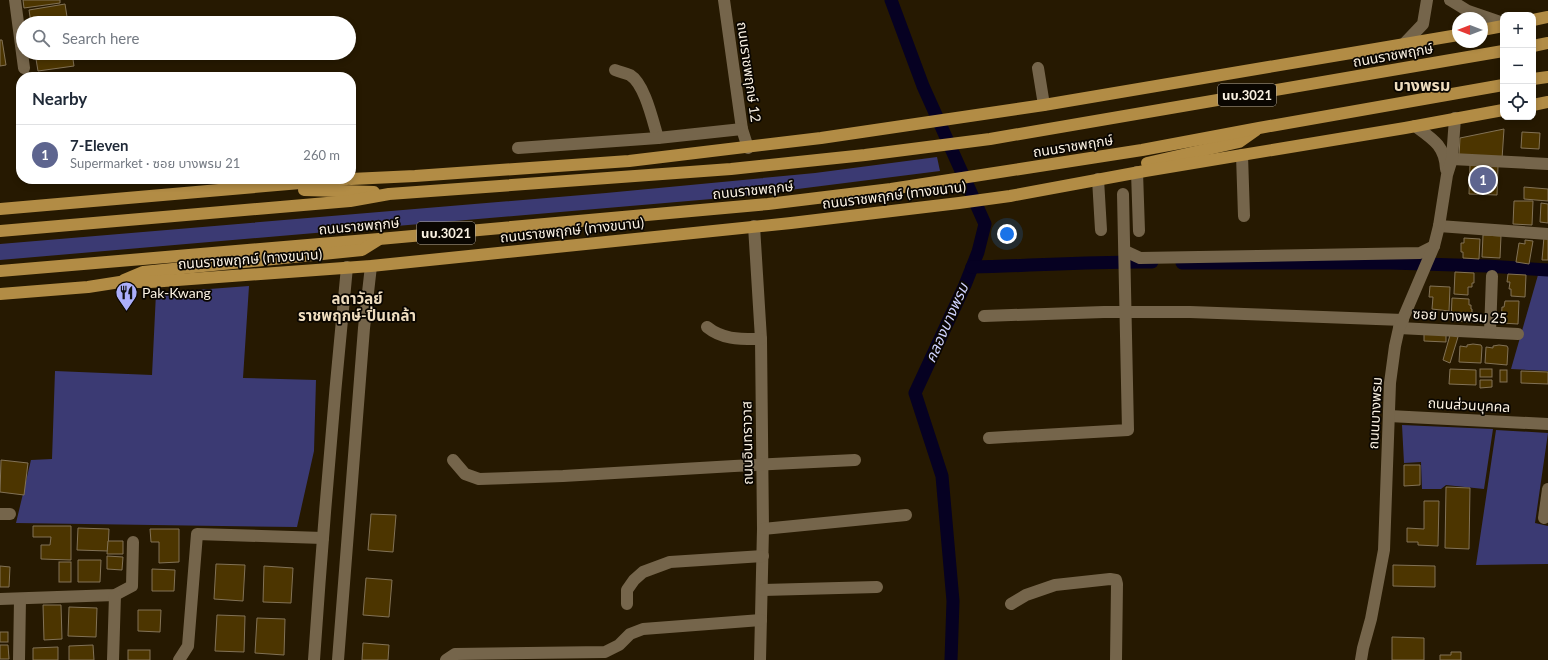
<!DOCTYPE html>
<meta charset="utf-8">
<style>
body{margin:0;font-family:Lato,"Noto Sans Thai",sans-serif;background:#f2f2f3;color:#1f2937}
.controls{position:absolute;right:12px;top:12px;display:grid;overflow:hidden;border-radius:8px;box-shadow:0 2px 6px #0003}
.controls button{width:36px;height:36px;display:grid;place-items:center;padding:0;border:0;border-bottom:1px solid #e0e1e3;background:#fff;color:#1f2937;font:20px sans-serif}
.compass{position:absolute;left:1452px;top:12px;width:36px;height:36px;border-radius:50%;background:#fff;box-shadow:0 2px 6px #0003;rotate:270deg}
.you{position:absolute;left:1007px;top:234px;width:14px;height:14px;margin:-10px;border:3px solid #fff;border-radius:50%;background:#1a73e8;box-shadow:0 0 0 6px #1a73e833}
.badge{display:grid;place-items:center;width:26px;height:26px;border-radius:50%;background:#5e658f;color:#fff;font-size:13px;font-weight:700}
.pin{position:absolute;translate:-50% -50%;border:2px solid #fff;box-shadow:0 1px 4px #0006}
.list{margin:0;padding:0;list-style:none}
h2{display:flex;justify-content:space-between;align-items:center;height:52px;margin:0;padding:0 16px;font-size:17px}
h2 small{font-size:13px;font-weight:400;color:#747a83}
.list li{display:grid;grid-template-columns:26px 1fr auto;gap:12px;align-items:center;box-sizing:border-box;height:60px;padding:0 16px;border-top:1px solid #e0e1e3}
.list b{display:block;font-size:15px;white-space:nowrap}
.list p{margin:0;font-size:13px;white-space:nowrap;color:#747a83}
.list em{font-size:13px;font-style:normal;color:#747a83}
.icon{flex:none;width:22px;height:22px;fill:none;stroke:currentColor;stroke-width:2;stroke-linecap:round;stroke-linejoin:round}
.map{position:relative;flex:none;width:1548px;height:660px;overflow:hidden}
.search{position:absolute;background:#fff;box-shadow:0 2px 6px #0003;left:16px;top:16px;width:340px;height:44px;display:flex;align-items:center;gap:10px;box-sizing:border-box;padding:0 14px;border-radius:22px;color:#747a83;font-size:15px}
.panel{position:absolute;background:#fff;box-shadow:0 2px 6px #0003;left:16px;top:72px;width:340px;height:112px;border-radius:16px}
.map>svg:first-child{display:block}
.green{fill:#3b3a73}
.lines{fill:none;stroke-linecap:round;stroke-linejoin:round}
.canal{stroke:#060122;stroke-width:13}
.building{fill:#4c3500;stroke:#827256}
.minor{stroke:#75654b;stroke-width:12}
.major{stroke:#b28c45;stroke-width:12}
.labels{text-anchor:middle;stroke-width:3.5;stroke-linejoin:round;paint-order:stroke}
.shield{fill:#0a0601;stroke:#b2aa9e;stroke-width:1}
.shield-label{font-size:13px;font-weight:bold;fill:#faf1e2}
.street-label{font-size:14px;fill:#faf1e2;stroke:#0a0601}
.poi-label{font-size:14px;fill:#faf1e2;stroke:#0a0601;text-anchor:start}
.neighbourhood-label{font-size:15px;font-weight:bold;fill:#efddbf;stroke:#0a0601}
.water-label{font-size:15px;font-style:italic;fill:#d0d3fe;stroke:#0a0601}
.quarter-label{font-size:16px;font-weight:bold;fill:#efddbf;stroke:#0a0601}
</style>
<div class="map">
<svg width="1548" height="660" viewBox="0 0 1548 660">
<rect width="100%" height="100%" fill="#261901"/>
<g class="green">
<path d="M937 157 940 171 735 197 0 260V244L606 193 815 173Z"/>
<path d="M1538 275 1548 276V371L1511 369Z"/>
<path d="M249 286 243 378 316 380 314 451 297 527 16 523 31 460 52 459 55 371 152 375 156 293Z"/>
<path d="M1402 425 1493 429 1484 489 1446 485 1441 489H1422L1421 462 1404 463Z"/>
<path d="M1496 430 1548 433 1535 523 1548 526V564L1476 565Z"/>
</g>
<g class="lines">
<g class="canal">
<path d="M891 0 923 86 985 224 978 252 965 285 915 393 942 476 953 601 951 660"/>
<path d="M1182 263H1391L1487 266 1548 270"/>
<path d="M972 267C1032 266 1092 261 1152 262"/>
</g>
</g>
<g class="building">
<path d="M23 0H60V3L24 8Z"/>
<path d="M65 4 68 23H31L29 10Z"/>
<path d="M0 40H2L6 65 0 66Z"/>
<path d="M35 53H72L74 66 38 71Z"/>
<path d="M1504 129 1502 159 1459 156 1460 138Z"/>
<path d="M1522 132 1540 133 1539 149 1521 148Z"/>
<path d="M1470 165 1498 166 1497 195 1469 194Z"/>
<path d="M1524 187 1548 189V201L1524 199Z"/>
<path d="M1514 201H1533L1532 225 1513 224Z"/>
<path d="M1541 203 1548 204V223L1540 222Z"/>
<path d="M1483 235 1501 236 1500 258 1482 257Z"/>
<path d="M1544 237 1548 238V260H1542Z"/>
<path d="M1464 238 1480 239 1479 259 1463 258V252H1461V243H1464Z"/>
<path d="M1525 240 1533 241 1529 264 1516 262 1519 243 1525 244Z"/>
<path d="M1455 272 1474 273V283H1472V287H1468V295L1454 294Z"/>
<path d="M1508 274 1526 275 1525 297 1511 296V289H1509L1510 282H1507Z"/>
<path d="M1430 286 1450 287 1449 311 1432 309 1433 297H1429Z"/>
<path d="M1452 298 1469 299V305H1471V309H1472V322L1451 321Z"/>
<path d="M1505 301H1519L1518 324 1501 323 1502 307H1504Z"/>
<path d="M1424 333H1446V342L1424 341Z"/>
<path d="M1450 335 1458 337 1450 363 1443 360Z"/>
<path d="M1473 344 1481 345 1482 347 1481 363 1459 362 1460 346 1467 347V345Z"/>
<path d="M1499 345 1507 346 1508 348 1507 365 1485 363 1486 347 1493 348V346Z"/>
<path d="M1450 369 1476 370V385L1449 384Z"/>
<rect x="1480" y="369" width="12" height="8"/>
<rect x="1500" y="370" width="7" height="12"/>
<path d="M1521 371 1548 372V384L1521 383Z"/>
<path d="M1480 380H1492V387L1480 388Z"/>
<path d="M1 460 28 463 24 495 0 492Z"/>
<path d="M1404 465H1420V485L1404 486Z"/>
<path d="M1446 487 1470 488 1469 549 1445 548Z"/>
<path d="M1424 501H1439L1438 546 1418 545V542H1407V528L1424 529Z"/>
<path d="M371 514 396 515 393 552 368 550Z"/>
<path d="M33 526H71V560L41 559V545H50L51 537H33Z"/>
<path d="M78 528 109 529 108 551 77 550Z"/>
<path d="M150 529H179V562L159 563V542H151Z"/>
<path d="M108 541H123V554H107Z"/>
<path d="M107 556 123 557 122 570 107 569Z"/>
<path d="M78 560H101L100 582H78Z"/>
<rect x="59" y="562" width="12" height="20"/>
<path d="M216 564 245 565 243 601 214 599Z"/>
<path d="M1393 565 1435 566V587L1393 586Z"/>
<path d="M0 566 10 567 9 587H0Z"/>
<path d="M264 566 293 568 291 603 263 602Z"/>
<path d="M152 569 175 570 174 591H152Z"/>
<path d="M366 578 392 580 389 617 363 615Z"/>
<path d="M43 605H61L62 639 44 640Z"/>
<path d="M69 607 97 608 96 637 68 636Z"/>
<path d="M138 610H161L160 632 138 631Z"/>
<path d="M217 615 245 616 244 652 215 651Z"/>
<path d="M257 618 285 619 284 655 255 653Z"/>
<rect x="0" y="632" width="8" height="10"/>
<path d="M1392 637 1424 638V660H1392Z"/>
<path d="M363 643 389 645 388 660H362Z"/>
<path d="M0 645H8L9 659H0Z"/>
<path d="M93 645 94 660H69V646Z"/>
<path d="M58 647V660H33V648Z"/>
<rect x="128" y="650" width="22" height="10"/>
<path d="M1451 652H1461V660H1440V655H1451Z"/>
</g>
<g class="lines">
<g class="minor">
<path d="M15 0 24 68"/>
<path d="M724 0 742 129 748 148"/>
<path d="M1450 0 1468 11 1503 23"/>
<path d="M1403 45 1423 24 1427 0"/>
<path d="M1038 68 1044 105"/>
<path d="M615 70C620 72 625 73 630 75 645 84 653 122 658 138"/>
<path d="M1415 126C1433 139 1445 146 1446 169"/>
<path d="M518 148 658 138 742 129"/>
<path d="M1242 155 1244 216"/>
<path d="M1452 159 1548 164"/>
<path d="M1137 172 1139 231"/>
<path d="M1098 179 1101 230"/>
<path d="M754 226 761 339 763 529 760 660"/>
<path d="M1439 226 1548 234"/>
<path d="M1125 251 1140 258 1420 253 1434 246"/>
<path d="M984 316 1104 312H1190L1403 320"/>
<path d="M707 327C723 340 741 339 761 339"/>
<path d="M1399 328 1518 334"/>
<path d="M1490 332 1492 276"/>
<path d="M1389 416 1548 424"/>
<path d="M989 438 1128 430 1123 194"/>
<path d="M453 460 465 474 479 479 563 476 734 466 855 460"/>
<path d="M0 514H10"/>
<path d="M1544 518 1548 489"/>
<path d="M763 529 906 515"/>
<path d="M763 590 877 587"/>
<path d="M0 599 115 595 132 586 133 542"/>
<path d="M627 604V590L634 580 643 572 670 562 763 556"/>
<path d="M1011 604 1026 595 1055 585 1110 579 1116 580 1117 584 1116 660"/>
<path d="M19 660 20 599"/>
<path d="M113 660 115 595"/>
<path d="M179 660 188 646 197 534 323 538"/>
<path d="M314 660C323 529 334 398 347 267"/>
<path d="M338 660 364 328 371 266"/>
<path d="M446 660 455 654 605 652 619 645 630 634 643 629 761 620"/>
<path d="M1361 660 1363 648 1371 619 1384 550 1390 383 1395 346 1399 328 1434 246 1439 226 1447 175 1452 159 1455 118"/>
</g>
<g class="major">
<path d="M1533 20 1548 17"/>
<path d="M1482 30 1503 26"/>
<path d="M1533 46 1548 43"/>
<path d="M1533 79 1548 77"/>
<path d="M1533 105 1548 102"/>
<path d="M1147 163 1239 142 1256 130"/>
<path d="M351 179 415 176 629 161 821 138 1044 105 1458 35"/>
<path d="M304 190 374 192"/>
<path d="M0 209 347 179"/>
<path d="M0 231 350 201 389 194 731 169 865 155 990 139 1503 51"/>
<path d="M0 271 379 239 768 204 891 189 1142 150 1259 128 1503 85"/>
<path d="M124 280 143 272 362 250 378 240"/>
<path d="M0 294 88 287 120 282H150L371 266 791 223 959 203 1010 196 1145 171 1405 128 1503 110"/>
</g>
</g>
<defs>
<symbol id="restaurant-pin" viewBox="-11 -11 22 30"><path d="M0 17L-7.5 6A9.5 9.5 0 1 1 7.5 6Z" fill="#acaffb" stroke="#0a0601"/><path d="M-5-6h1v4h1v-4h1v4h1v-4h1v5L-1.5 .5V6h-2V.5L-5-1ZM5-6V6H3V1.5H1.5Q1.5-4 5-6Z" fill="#111"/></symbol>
</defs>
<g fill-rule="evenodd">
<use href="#restaurant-pin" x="114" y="280" width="25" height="34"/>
</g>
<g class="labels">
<g class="shield">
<rect x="1218" y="84" width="58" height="22" rx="3"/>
<rect x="417" y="222" width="58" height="22" rx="3"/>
</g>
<g class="shield-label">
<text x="1247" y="100">นบ.3021</text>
<text x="446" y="238">นบ.3021</text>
</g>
<g class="street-label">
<text transform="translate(1393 55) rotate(-10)" y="5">ถนนราชพฤกษ์</text>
<text transform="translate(749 72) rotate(82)" y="5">ถนนราชพฤกษ์ 12</text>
<text transform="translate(1073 146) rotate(-9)" y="5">ถนนราชพฤกษ์</text>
<text transform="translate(753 190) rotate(-6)" y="5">ถนนราชพฤกษ์</text>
<text transform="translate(894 195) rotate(-7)" y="5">ถนนราชพฤกษ์ (ทางขนาน)</text>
<text transform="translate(359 226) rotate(-5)" y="5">ถนนราชพฤกษ์</text>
<text transform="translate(572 230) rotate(-6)" y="5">ถนนราชพฤกษ์ (ทางขนาน)</text>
<text transform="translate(250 259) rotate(-4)" y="5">ถนนราชพฤกษ์ (ทางขนาน)</text>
<text transform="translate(1460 316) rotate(3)" y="5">ซอย บางพรม 25</text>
<text transform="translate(1469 405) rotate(3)" y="5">ถนนส่วนบุคคล</text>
<text transform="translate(1375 413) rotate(-87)" y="5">ถนนบางพรม</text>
<text transform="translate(747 443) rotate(-91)" y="5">ถนนอินทราวาส</text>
</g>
<g class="poi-label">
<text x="142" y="298">Pak-Kwang</text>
</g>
<g class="neighbourhood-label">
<text x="357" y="304">ลดาวัลย์<tspan x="357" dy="17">ราชพฤกษ์-ปิ่นเกล้า</tspan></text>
</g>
<g class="water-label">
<text transform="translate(947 323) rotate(-66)" y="5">คลองบางพรม</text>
</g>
<g class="quarter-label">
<text x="1422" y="91">บางพรม</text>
</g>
</g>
</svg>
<div class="controls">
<button>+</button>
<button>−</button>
<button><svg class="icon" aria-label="locate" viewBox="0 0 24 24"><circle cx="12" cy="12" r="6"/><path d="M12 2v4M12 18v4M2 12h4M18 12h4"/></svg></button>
</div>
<svg class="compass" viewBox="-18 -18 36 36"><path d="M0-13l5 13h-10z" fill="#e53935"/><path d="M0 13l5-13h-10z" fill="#747a83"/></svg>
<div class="you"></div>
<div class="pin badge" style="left:1483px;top:180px">1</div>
<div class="search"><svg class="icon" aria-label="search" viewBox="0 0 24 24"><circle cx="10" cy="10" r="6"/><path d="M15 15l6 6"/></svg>Search here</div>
<section class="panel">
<h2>Nearby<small></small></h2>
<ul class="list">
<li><span class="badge">1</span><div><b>7-Eleven</b><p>Supermarket · ซอย บางพรม 21</p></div><em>260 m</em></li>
</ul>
</section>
</div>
